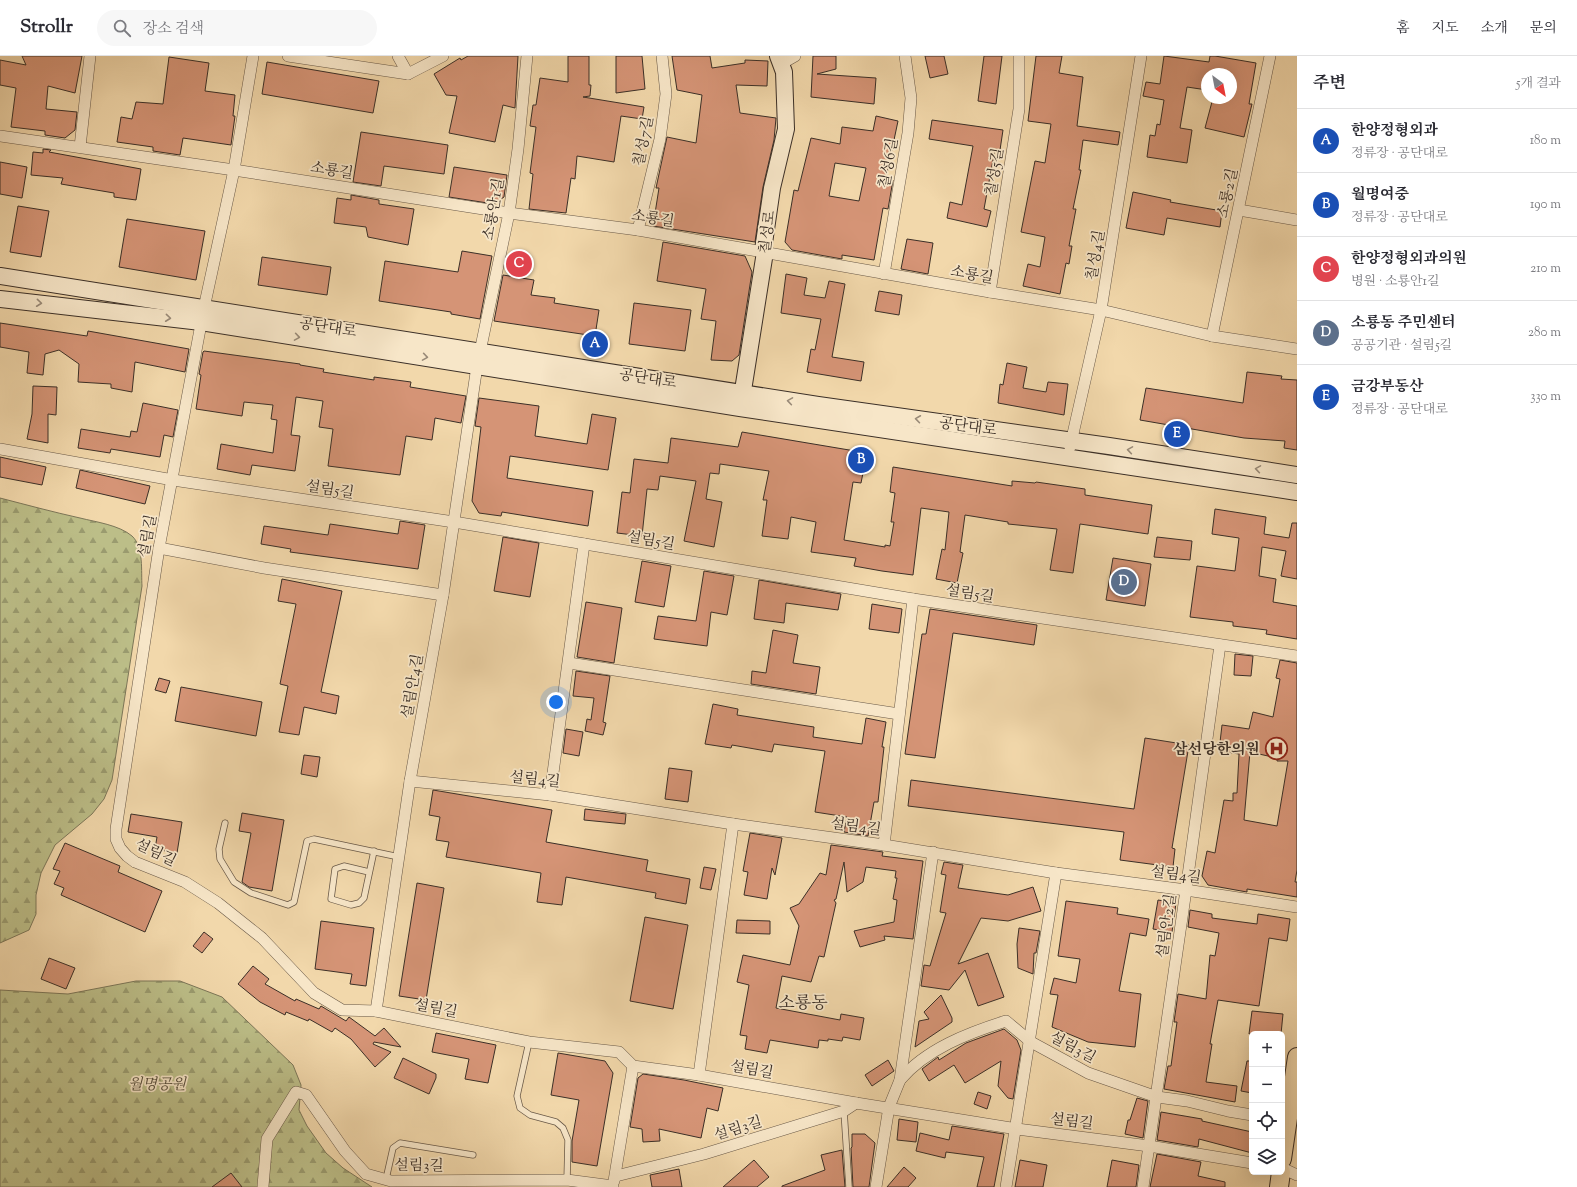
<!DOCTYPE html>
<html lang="ko">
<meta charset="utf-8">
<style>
body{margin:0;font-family:"Sorts Mill Goudy","Noto Serif KR",serif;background:#f7f7f7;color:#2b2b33}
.controls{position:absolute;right:12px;bottom:12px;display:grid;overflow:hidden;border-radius:6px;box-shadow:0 4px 16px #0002}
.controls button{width:36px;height:36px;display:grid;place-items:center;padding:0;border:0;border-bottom:1px solid #e1e1e2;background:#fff;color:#2b2b33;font:20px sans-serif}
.compass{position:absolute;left:1201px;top:12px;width:36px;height:36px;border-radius:50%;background:#fff;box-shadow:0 4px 16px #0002;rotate:148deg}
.you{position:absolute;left:556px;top:646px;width:14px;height:14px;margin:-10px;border:3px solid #fff;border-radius:50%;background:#1a73e8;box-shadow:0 0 0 6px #1a73e833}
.badge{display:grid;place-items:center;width:26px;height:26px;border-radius:50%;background:#8f2418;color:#fff;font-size:13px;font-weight:700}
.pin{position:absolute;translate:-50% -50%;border:2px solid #fff;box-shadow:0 1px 4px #0006}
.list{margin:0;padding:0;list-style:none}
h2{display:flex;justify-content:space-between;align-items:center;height:52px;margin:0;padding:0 16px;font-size:17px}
h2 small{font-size:13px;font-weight:400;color:#7c7c81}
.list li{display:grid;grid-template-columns:26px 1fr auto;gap:12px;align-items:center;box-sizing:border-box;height:64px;padding:0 16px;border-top:1px solid #e1e1e2}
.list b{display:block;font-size:15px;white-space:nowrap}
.list p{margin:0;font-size:13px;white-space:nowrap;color:#7c7c81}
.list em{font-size:13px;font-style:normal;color:#7c7c81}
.icon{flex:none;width:22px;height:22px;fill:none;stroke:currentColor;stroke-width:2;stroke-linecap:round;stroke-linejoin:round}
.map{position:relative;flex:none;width:1297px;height:1131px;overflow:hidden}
header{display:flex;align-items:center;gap:24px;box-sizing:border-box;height:56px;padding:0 20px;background:#fff;border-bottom:1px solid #e1e1e2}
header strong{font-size:19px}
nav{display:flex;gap:22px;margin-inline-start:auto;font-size:14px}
.search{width:280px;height:36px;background:#f7f7f7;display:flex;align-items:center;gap:10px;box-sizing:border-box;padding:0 14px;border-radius:22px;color:#7c7c81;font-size:15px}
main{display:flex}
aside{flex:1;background:#fff}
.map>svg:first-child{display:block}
.forest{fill:url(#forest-firs);stroke:#7c7658}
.building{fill:#d59476;stroke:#3b2f27;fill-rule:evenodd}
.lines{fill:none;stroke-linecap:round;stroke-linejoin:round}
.lane-casing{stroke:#695948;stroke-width:7}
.street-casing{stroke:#695948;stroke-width:12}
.secondary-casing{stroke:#3b2f27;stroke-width:18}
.primary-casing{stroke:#3b2f27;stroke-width:20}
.lane{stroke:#f7e6c8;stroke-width:5.5}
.street{stroke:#f7e6c8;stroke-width:11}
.secondary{stroke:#f7e6c8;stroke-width:16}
.primary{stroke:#f2d8ab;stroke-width:18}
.oneway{stroke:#998a78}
.labels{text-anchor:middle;stroke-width:3.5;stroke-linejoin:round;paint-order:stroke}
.street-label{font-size:15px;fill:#3b2f27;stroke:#f7e6c8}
.poi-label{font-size:15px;font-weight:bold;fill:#3b2f27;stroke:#f7e6c8;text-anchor:end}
.park-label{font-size:15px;font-style:italic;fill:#554c3a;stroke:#f7e6c8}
.quarter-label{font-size:17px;fill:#3b2f27;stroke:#f7e6c8}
</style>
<header>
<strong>Strollr</strong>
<div class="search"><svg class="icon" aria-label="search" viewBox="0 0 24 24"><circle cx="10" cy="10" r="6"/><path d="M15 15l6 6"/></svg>장소 검색</div>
<nav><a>홈</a><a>지도</a><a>소개</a><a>문의</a></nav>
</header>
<main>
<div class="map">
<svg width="1297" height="1131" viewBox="0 0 1297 1131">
<defs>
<pattern id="forest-firs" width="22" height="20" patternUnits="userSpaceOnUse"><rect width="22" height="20" fill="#bcbe88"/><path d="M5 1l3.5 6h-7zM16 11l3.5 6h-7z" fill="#9a9b6f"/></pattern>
</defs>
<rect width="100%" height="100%" fill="#f2d8ab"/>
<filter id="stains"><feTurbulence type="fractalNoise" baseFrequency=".005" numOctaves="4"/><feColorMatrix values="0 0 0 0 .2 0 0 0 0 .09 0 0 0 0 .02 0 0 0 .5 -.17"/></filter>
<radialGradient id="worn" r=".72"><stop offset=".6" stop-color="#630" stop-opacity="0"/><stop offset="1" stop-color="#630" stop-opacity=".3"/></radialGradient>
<g class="forest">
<path d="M0 442C27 449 53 456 80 462 96 466 119 469 132 480 144 491 141 516 142 530L112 724 104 743 92 758 55 789 41 817 36 839V858L29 874 0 887Z"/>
<path d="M136 925H180L222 941 293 1009 301 1029 299 1054 307 1070 326 1097 343 1112 372 1131H0V934L68 938Z"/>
</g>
<g class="building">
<path d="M22 0H82L75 37 48 30 46 53 77 56 75 74 65 82 45 79V75L11 71 16 32 0 29V4L26 9Z"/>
<path d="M468 0H518L515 52 503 49 495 86 449 77 457 40 446 39 434 18 460 2 461 4Z"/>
<path d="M568 0H589V29H591L590 40 583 41 644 51 642 63 621 60 614 106 577 100 575 123 571 122 566 157 529 153 533 118 530 117 536 71 530 70 533 49H536L540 22 568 26Z"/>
<path d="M616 0H642L645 33 616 37Z"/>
<path d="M672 0H710L712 12 745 7V4L768 5 767 30 736 29 740 57 776 62 774 84 763 131 755 186 653 170 659 132H656L667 81 696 87 702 39 677 34Z"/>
<path d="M813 0H836V13L817 18 876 22 874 48 811 41Z"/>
<path d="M925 0H944L948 18 930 22Z"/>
<path d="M984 0H1002L996 48 978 45Z"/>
<path d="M1036 0H1062L1059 17 1083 21 1077 70 1120 76 1118 89 1083 84 1079 114H1081L1073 153H1076L1069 190H1072L1069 208 1066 207 1060 238 1023 230 1028 208 1040 211 1045 181 1021 176 1035 105 1045 107 1051 68 1028 65Z"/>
<path d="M1164 0 1209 6 1210 0H1215L1256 7 1249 48H1252L1244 81 1205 72 1213 42H1231V18H1207V34L1187 31 1180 72 1192 74 1187 107 1147 101 1150 79 1155 80 1157 68 1160 69 1164 44 1143 40 1146 26 1160 28Z"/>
<path d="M169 1 209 7 205 35 235 39 233 60H235L231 89 183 82 180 99 153 95V91L117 86 121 61 132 63 136 46 163 48Z"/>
<path d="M267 6 379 25 373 57 262 38Z"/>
<path d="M876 60 898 65 886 122 893 124 888 153 883 152 874 204 842 199V203L792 194 785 186 794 134 798 135 811 82 840 88 842 71 873 75ZM835 107 866 112 859 145 829 140Z"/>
<path d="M932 64 1003 74 1000 94 995 93 984 153 991 155 987 171 947 162 950 146 962 149 973 90 929 83Z"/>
<path d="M361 76 448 89 444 118 384 110 381 130 353 126Z"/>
<path d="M43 93 51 94 49 96 141 113 136 144 114 141V137L61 128 63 122 31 119 33 96 43 97Z"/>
<path d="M0 106 27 111 22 142 0 138Z"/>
<path d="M454 111 507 119 504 141 494 148 449 141Z"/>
<path d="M1133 136 1171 144 1170 146 1222 155 1220 171 1167 162 1164 179 1126 172Z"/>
<path d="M351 139 379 144V148L414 153 408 189 368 181 366 171 334 167 337 142 351 144Z"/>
<path d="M18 150 49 155 41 201 10 196Z"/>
<path d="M127 163 205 175 196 224 119 211Z"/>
<path d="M907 183 933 187 928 218 901 213Z"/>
<path d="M663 186 745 200 752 216 739 299 732 305 711 304 716 265 701 263 706 233 657 225Z"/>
<path d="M462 195 492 200 480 263 451 258V256L379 245 385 205 458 216Z"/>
<path d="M262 201 331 211 327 239 258 229Z"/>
<path d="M786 218 807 222 804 239 825 242 829 225 845 228 832 301 864 306 861 325 807 316 811 293 815 294 821 263 781 257Z"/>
<path d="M503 219 534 224 531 239 555 242 554 247 599 254 595 280 494 265Z"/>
<path d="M879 235 902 239 899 259 875 255Z"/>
<path d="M634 247 691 254 685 295 629 288Z"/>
<path d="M0 267 87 280 88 275 189 293 185 316 135 306 132 336 111 332V328L78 326 79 308 59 294 45 298 43 319 27 317 29 296 0 291Z"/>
<path d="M204 295 300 308V309L324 313 323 316 374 324V321L411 326 410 331 466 340 461 367 435 362 432 384 406 380 400 419 328 410 333 373 319 371 323 345 296 341 291 379 300 380 295 415 252 409 250 419 217 413 221 388 273 397 277 364 271 363 273 349 244 346 242 360 196 353 201 319 199 318 203 296Z"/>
<path d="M1007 307 1027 311 1023 332 1046 336 1048 326 1068 328 1064 359 998 347 1000 328 1003 329Z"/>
<path d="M1247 316 1282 320 1281 323 1297 324V394L1284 392 1285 385 1244 382 1140 364 1146 332 1243 347Z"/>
<path d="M33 330 57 331 56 359 48 358V387L27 383 32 358Z"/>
<path d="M479 342 539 350 535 380 587 388 592 358 616 362 608 414 510 400 507 422 593 435 588 470 502 456 501 460 479 457 472 445 481 371 475 370Z"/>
<path d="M143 347 178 354 173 381 164 379 160 401 111 393 110 397 78 392 81 373 130 381 131 375 137 376Z"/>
<path d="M742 376 867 397 861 427 853 426 844 484 885 491V489L890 490 894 466H891L895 437 890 436 893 411 1012 430V425L1035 427 1036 426 1085 433V439L1152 449 1148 478 1080 468 1073 517 1050 514 1057 473 1008 468V466L965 459 960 496 963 497 957 527 936 523 942 493 945 494 949 456 921 452 913 519 882 515 854 510 856 502 811 496 816 466 791 461 788 483 762 480 767 444H763L769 415 720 408 719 418 710 417 706 443 722 446 714 491 684 485 696 425 660 420 658 434 647 433 642 480 617 477 622 436 630 437 634 403 668 407 671 382 738 391Z"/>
<path d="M0 401 46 411 42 429 0 421Z"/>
<path d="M80 414 150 430 145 448 76 432Z"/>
<path d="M1215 453 1266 461 1264 478 1289 482 1292 467H1297V523L1281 520 1286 495 1262 491 1259 520 1276 523 1273 546 1297 550V583L1266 578 1267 574 1233 570V566L1190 561 1197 510 1235 515 1239 482 1212 478Z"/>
<path d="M400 465 425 469 418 513 290 496 291 493 261 488 264 470 328 479 330 468 398 478Z"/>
<path d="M503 481 539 487 530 541 494 535Z"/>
<path d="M1157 481 1192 485 1190 504 1154 501Z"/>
<path d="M1113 502 1151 508 1145 550 1106 544Z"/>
<path d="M642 505 671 510 664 551 635 546Z"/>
<path d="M704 515 734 520 727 559 711 556 707 590 654 583 658 560 696 565Z"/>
<path d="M282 523 342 535 321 636 339 640 336 658 304 651 299 679 279 676 288 630 280 628 296 548 278 545Z"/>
<path d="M759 524 841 538 838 554 786 547 784 567 754 563Z"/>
<path d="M586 546 622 552 614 607 577 601Z"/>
<path d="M872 548 902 553 899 577 869 573Z"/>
<path d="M930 553 1037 569 1034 589 953 577 935 702 905 698 922 578H926Z"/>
<path d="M773 574 798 579 793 607 820 611 816 638 751 628 752 615 766 617Z"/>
<path d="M1235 598 1253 600 1251 620 1234 619Z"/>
<path d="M1280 604 1297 607V814L1295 826H1297V841L1247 833V836L1208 829 1202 820 1207 795 1215 797 1224 744 1233 745V737H1237L1239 698 1219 695 1222 669 1249 673 1253 656 1273 661 1280 623 1276 622ZM1250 696 1277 702V705H1288L1277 770 1244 764Z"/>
<path d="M576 615 610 620 603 666 606 667 603 679 585 675 587 663 591 664 594 642 573 640Z"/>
<path d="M159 622 170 625 166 637 155 634Z"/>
<path d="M181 631 262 646 256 680 175 665Z"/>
<path d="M713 648 738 653 737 659 814 671 813 681 862 688 866 662 886 666 882 691H884L878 746H874L868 780 844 776 847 761 815 756 825 695 774 688 772 696 732 689 731 692 705 688Z"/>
<path d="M566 673 583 676 579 700 563 697Z"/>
<path d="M1145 682 1189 689 1172 792 1175 793 1173 811 1120 804 1124 776 908 750 911 724 1134 753Z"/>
<path d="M304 699 320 701 317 721 301 718Z"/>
<path d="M669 712 692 715 688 746 665 743Z"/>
<path d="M433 734 552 754 546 786 648 804 646 815 690 823 686 848 655 842 656 837 566 821 562 849 537 846 541 817 446 801 449 786 436 784 440 761 429 759Z"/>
<path d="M585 753 626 758 625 768 584 764Z"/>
<path d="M242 757 284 764 272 835 249 831 242 826 251 777 239 775Z"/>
<path d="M131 758 182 766 177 797 155 793 157 781 128 776Z"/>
<path d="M750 777 782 782 775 819 772 812 767 843 744 839 748 816 743 815Z"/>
<path d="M65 787 120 810 118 816 162 835 145 876 61 839 64 832 54 828 60 815 53 813Z"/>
<path d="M831 789 883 796 882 800 923 805 913 883 884 880 885 884 860 891 854 875 894 866 897 844 893 843 897 822H895L896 815 866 811 863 826 847 836 844 806 836 843 834 844 836 847 824 901 819 900 811 926 782 920 776 952 840 964 841 958 864 962 860 984 843 981 842 985 828 983V985L819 984 818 992 770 984 767 997 745 993 747 980 740 979 749 929 737 926 743 899 790 909 799 870 790 852 799 848 820 817 826 819Z"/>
<path d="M944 806 963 809 958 832 1008 839 1033 831 1041 855 1008 865 981 862 958 908 988 897 1004 941 978 950 965 914 949 934 921 930 924 909 930 910 946 857 940 856 946 819 941 818Z"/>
<path d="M704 811 716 813 711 834 700 832Z"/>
<path d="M417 827 444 832 426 944 399 940Z"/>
<path d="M1158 844 1176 847 1172 876 1153 873Z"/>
<path d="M1066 845 1118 852 1117 858 1149 863 1146 880 1130 877 1119 935 1141 938 1135 991 1088 986 1052 971 1058 939 1050 938 1054 922 1076 927 1080 903 1058 900Z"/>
<path d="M1190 854 1212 858V862L1257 868 1258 858 1290 863 1287 885 1269 882 1259 950 1218 944 1210 988H1212L1206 1026 1237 1030 1235 1046 1164 1033 1168 1010H1171L1177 966H1174L1178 938 1206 943 1210 899 1215 900 1219 877 1188 871Z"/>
<path d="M645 861 688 869 673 953 630 945Z"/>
<path d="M737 864 770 865V878L736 877Z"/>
<path d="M321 865 374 872 366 930 350 928 352 918 315 913Z"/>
<path d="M1019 872 1040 875 1036 897H1034L1033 918 1018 912 1017 888Z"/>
<path d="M204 876 213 883 202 897 193 890Z"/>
<path d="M49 902 75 912 66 933 41 923Z"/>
<path d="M253 910 269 923 265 928 295 945 296 943 319 953 321 950 346 965 349 961 375 980 384 972 401 991 374 986 373 988 391 996 375 1011 351 983 335 972 332 976 309 963 308 965 286 956 285 959 260 946 238 928Z"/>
<path d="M941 939 952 962V966L915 991 919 965 929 963 924 956Z"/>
<path d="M1252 955 1283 958 1281 978H1249Z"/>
<path d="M1004 973 1017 984 1021 994 1013 1043 1008 1042 998 1030 1001 1005 965 1027 954 1009 929 1025 922 1013 938 1001 939 1004 966 987Z"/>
<path d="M436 977 496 989 488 1027 465 1023 469 1003 432 996Z"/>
<path d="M558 997 605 1005 613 1017 597 1110 572 1106V1085L579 1044 551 1039Z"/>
<path d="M403 1002 436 1018V1022L429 1038 394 1022Z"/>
<path d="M888 1004 894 1015 872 1030 865 1019Z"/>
<path d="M1247 1005H1252V1037L1241 1035Z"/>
<path d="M643 1018 684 1024 723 1032 718 1055 707 1052 701 1082 659 1073 660 1085 643 1086 642 1073 630 1071 638 1022Z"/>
<path d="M978 1036 991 1040 987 1053 974 1048Z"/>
<path d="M1137 1042 1148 1045 1143 1082 1125 1078 1128 1064H1130Z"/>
<path d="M1161 1056 1202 1063V1065L1252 1076V1097L1199 1083 1198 1091 1157 1084Z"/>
<path d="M899 1063 918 1066 916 1086 897 1084Z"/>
<path d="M952 1070 1004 1078 994 1131H977L984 1101 946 1096 945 1102 916 1095 920 1077 949 1084Z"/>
<path d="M852 1078H865L875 1087 869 1131H853L851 1092 852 1091Z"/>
<path d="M842 1094 845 1131H782V1130L825 1114 821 1099Z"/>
<path d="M1157 1098 1201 1106 1198 1120 1225 1126V1131H1150Z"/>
<path d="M754 1104 769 1121 757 1131H723Z"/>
<path d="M1020 1104 1047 1109 1043 1131H1015Z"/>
<path d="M1112 1104 1139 1109 1136 1131H1107Z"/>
<path d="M904 1111 916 1122 908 1131H887Z"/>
<path d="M679 1113 682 1131H652L650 1119Z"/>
<path d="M231 1117 242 1131H212Z"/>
</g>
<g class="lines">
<defs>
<g id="lane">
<path d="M225 767 219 793 220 803 234 826 251 837 288 849 294 846 307 785 314 783 399 801"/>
<path d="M369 816 344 810 335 813 331 843 351 849 359 847 364 842 374 795"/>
<path d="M529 986 517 1040 520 1052 530 1059 556 1066 563 1072 568 1084 567 1124"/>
<path d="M844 1055 849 1131"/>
<path d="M386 1123 393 1092 400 1087 473 1099"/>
</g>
<g id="street">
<path d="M253 0 234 114 204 252 159 492 116 773V783L120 792 127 800 135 806 185 826 218 847 262 882 314 937 342 954 376 955 529 986 619 996 633 1010 699 1019 856 1047 1017 1073 1149 1090 1252 1107"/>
<path d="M288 0 408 18 443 0"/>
<path d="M398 0 408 18"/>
<path d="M781 8 795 0"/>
<path d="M0 80 234 114 509 157 638 174 990 236 1101 254 1212 280 1297 293"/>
<path d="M80 91 90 0"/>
<path d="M1239 154 1297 164"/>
<path d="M638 174 660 83 666 38 662 0"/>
<path d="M884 218 908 77 911 42 905 0"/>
<path d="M990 236 1019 53V0"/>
<path d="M1212 280 1270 0"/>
<path d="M1070 391 1101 254 1141 0"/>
<path d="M0 393 173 424 454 466 913 543 1297 600"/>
<path d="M159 492 264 512 443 539"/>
<path d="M569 607 899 658"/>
<path d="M410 725 550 739 733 768 884 789 1056 817 1186 834 1297 851"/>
<path d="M550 739 584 488"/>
<path d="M884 789 913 543"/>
<path d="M376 955 410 725 443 539 477 310 509 157 518 93 527 0"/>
<path d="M699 1019 733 768"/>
<path d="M900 1024C926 993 968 977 1006 965L1031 986 1088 1017 1157 1041 1187 1045 1228 1055 1252 1059"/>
<path d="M1282 1112 1297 1119"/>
<path d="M616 1120 704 1098 844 1055 856 1047"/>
<path d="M614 1125 633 1010"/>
<path d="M263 1130 267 1083 296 1036 306 1039 345 1095 366 1118 391 1125 567 1124 613 1130"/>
<path d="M876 1131 889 1051 900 1024 933 796"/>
<path d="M1006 1131 1056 817"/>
<path d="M1143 1131 1186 834 1220 589"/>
</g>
<g id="secondary">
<path d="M0 220 818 349 1109 390 1297 419"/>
<path d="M0 243 201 266 740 352 1297 436"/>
<path d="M741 347 765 196 763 194 772 132 786 73 784 16 778 0"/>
</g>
<g id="primary">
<path d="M1282 1103 1297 1001"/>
<path d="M1279 1131 1281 1116"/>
</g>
</defs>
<use href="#lane" class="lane-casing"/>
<use href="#street" class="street-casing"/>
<use href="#secondary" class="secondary-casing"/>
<use href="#primary" class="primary-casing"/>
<use href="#lane" class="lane"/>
<use href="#street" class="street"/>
<use href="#secondary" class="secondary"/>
<use href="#primary" class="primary"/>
</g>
<defs><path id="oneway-chevron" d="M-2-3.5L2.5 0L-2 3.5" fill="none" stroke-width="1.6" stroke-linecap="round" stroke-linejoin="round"/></defs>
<g class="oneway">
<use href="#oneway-chevron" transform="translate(39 247) rotate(6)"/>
<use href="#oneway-chevron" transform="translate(168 262) rotate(6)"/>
<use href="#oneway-chevron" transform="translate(297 281) rotate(9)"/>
<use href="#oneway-chevron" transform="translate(425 301) rotate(9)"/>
<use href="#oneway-chevron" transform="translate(790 345) rotate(-171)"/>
<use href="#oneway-chevron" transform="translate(918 363) rotate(-172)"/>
<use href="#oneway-chevron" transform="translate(1130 394) rotate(-171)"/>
<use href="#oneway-chevron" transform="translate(1258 413) rotate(-171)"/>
</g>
<defs>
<symbol id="hospital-ring" viewBox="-11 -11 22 22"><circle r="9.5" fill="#f7e6c8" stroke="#8f2418" stroke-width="1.5"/><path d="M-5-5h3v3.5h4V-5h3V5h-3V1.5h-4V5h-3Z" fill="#8f2418"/></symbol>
</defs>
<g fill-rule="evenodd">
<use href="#hospital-ring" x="1264" y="680" width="25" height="25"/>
</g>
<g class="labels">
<g class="street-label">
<text transform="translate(643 85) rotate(-79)" y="5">칠성7길</text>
<text transform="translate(888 107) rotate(-80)" y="5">칠성6길</text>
<text transform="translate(332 114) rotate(9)" y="5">소룡길</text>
<text transform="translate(994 116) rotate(-81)" y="5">칠성5길</text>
<text transform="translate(1227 137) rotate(-78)" y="5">소룡2길</text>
<text transform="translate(493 153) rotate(-80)" y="5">소룡안1길</text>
<text transform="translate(653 162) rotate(9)" y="5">소룡길</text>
<text transform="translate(767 176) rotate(-83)" y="5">칠성로</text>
<text transform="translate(1095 199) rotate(-81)" y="5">칠성4길</text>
<text transform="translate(972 218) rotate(10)" y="5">소룡길</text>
<text transform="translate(328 271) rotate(9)" y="5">공단대로</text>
<text transform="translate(648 322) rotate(9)" y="5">공단대로</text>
<text transform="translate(968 370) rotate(8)" y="5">공단대로</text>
<text transform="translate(330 433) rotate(9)" y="5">설림5길</text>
<text transform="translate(147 480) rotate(-79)" y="5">설림길</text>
<text transform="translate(651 484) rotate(10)" y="5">설림5길</text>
<text transform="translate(970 537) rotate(9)" y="5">설림5길</text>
<text transform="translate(412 630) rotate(-80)" y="5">설림안4길</text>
<text transform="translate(535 723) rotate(6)" y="5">설림4길</text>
<text transform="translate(856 770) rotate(8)" y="5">설림4길</text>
<text transform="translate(156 796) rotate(26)" y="5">설림길</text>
<text transform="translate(1176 818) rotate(8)" y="5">설림4길</text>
<text transform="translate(1166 870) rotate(-82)" y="5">설림안2길</text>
<text transform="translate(436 952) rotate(11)" y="5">설림길</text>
<text transform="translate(1073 991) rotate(28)" y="5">설림3길</text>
<text transform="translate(752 1013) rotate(10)" y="5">설림길</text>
<text transform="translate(1072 1065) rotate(7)" y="5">설림길</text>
<text transform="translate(738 1072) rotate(-17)" y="5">설림3길</text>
<text transform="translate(419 1109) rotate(1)" y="5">설림3길</text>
</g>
<g class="poi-label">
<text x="1260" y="698">삼선당한의원</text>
</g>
<g class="park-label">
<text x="157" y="1033">월명공원</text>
</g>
<g class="quarter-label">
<text x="803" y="952">소룡동</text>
</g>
</g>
<rect width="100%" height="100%" filter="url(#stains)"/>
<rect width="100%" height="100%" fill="url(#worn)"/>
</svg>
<div class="controls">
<button>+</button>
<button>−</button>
<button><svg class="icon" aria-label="locate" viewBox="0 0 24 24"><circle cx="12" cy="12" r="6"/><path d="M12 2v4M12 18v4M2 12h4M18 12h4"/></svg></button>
<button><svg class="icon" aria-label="layers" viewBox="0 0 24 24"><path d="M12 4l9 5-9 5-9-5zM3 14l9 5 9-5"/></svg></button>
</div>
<svg class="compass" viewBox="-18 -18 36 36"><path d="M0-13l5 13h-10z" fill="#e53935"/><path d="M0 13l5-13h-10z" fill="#7c7c81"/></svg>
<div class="you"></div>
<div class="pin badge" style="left:595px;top:288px;background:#1a4fb4">A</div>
<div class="pin badge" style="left:861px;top:404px;background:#1a4fb4">B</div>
<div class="pin badge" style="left:519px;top:208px;background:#e0444e">C</div>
<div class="pin badge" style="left:1124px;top:526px;background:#5c6f8a">D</div>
<div class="pin badge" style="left:1177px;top:378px;background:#1a4fb4">E</div>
</div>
<aside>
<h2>주변<small>5개 결과</small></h2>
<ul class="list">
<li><span class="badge" style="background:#1a4fb4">A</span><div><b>한양정형외과</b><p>정류장 · 공단대로</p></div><em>180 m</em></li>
<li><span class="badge" style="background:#1a4fb4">B</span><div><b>월명여중</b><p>정류장 · 공단대로</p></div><em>190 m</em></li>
<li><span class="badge" style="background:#e0444e">C</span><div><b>한양정형외과의원</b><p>병원 · 소룡안1길</p></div><em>210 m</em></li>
<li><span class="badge" style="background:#5c6f8a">D</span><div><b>소룡동 주민센터</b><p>공공기관 · 설림5길</p></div><em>280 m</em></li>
<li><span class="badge" style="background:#1a4fb4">E</span><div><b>금강부동산</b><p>정류장 · 공단대로</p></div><em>330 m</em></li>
</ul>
</aside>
</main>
